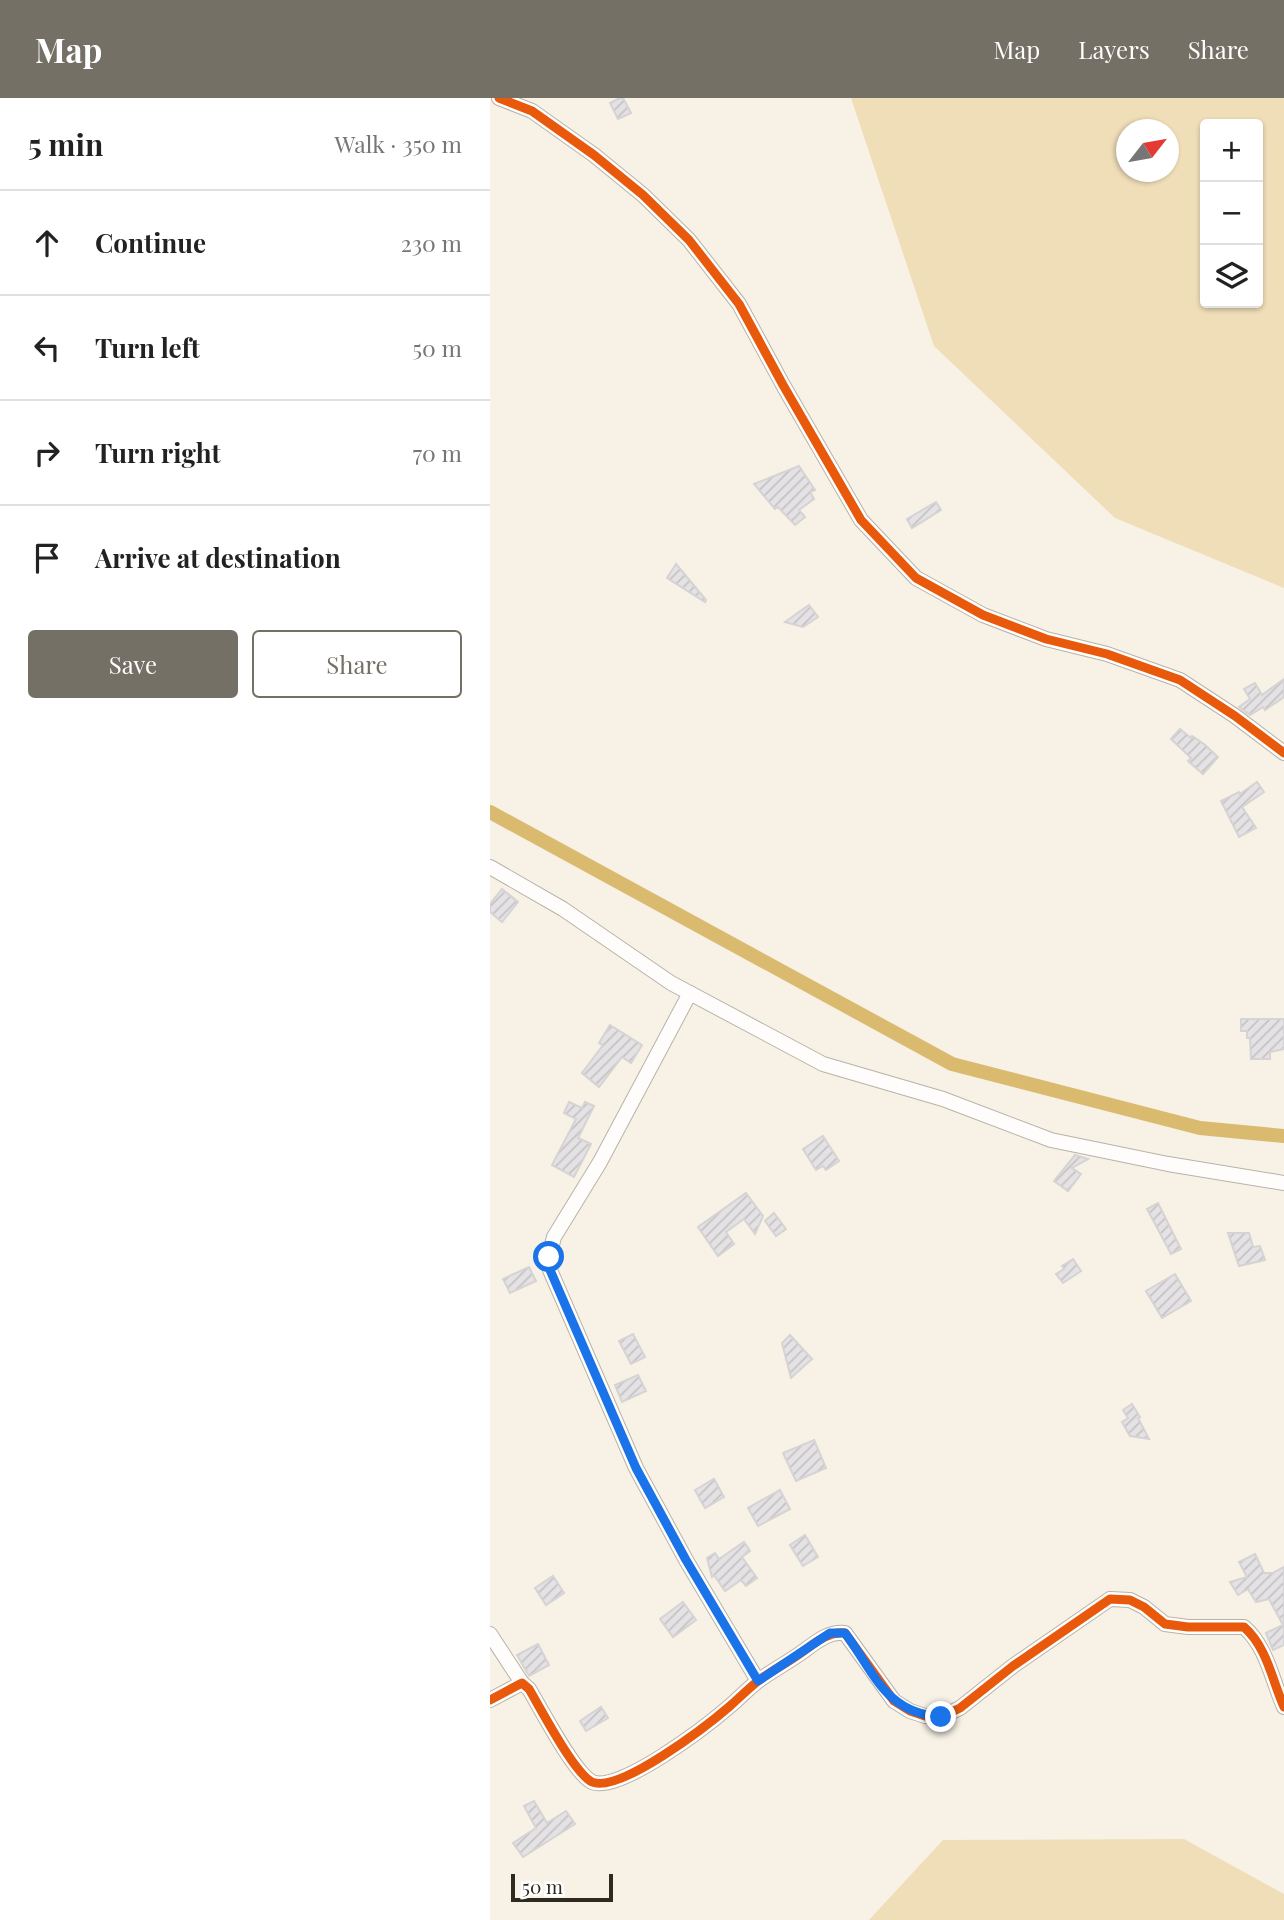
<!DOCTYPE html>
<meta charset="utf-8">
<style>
body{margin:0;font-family:"Playfair Display",serif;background:#f6f6f6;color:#222}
.controls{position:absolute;right:21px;top:21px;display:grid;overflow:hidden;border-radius:7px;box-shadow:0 2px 5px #0004}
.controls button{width:63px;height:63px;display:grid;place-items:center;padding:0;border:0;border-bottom:2px solid #e0e0e0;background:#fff;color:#222;font:35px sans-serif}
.compass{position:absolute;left:626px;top:21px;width:63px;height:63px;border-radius:50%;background:#fff;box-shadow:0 2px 5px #0004;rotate:59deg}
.scale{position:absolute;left:21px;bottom:18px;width:102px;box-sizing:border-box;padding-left:7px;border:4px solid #2f2a20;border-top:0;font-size:19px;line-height:24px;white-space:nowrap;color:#2f2a20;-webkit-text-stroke:5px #fff;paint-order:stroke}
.stop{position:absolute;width:21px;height:21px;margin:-16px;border:5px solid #1a73e8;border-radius:50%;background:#fff}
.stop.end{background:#1a73e8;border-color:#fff;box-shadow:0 2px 7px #0008}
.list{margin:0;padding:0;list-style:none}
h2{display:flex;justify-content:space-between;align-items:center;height:91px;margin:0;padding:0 28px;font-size:30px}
h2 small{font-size:23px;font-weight:400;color:#767676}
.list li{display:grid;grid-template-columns:46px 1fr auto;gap:21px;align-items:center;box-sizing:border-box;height:105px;padding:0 28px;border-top:2px solid #e0e0e0}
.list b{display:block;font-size:26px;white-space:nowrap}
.list em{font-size:23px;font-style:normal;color:#767676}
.actions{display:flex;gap:14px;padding:21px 28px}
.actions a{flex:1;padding:16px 0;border:2px solid #757065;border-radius:7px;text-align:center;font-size:24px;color:#757065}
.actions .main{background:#757065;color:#fff}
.icon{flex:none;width:38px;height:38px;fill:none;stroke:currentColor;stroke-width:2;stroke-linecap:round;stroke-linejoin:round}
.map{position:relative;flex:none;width:794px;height:1822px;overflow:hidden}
header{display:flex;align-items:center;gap:42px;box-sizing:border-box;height:98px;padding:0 35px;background:#757065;color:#fff}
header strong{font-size:33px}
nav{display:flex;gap:38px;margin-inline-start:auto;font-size:24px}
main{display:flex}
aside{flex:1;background:#fff}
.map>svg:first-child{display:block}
.grass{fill:#f0deb9;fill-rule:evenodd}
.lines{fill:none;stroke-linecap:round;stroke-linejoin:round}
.canal{stroke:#daba6e;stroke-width:14}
.building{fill:url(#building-hatch);stroke:#d5d3d3;stroke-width:2}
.minor-casing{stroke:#b8b3a9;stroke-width:16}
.minor{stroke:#fefdfb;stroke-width:14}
.cycleway-casing{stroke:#fff;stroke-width:13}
.cycleway{stroke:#e8590c;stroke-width:9}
.route{stroke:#1a73e8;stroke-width:9}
</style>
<header>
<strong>Map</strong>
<nav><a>Map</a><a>Layers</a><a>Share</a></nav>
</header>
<main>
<aside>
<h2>5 min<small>Walk · 350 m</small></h2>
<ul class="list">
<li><svg class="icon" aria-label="ahead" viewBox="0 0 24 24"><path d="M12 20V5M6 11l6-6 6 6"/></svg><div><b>Continue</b></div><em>230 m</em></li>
<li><svg class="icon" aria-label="left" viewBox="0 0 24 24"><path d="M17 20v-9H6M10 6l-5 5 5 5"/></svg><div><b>Turn left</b></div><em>50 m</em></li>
<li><svg class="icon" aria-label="right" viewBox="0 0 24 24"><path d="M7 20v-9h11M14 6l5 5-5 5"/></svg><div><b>Turn right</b></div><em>70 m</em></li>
<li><svg class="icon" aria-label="arrive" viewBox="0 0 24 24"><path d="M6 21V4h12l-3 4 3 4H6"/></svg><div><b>Arrive at destination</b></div></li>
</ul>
<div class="actions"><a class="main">Save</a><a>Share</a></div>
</aside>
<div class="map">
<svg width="794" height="1822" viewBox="0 0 794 1822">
<defs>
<pattern id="building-hatch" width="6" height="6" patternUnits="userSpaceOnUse" patternTransform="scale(1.75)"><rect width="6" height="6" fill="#e4e2e4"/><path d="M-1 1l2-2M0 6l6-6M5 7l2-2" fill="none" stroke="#c4c2c3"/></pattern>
</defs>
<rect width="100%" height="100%" fill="#f7f1e6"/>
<g class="grass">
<path d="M361 0H794V490L625 420 444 248ZM715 26H768V205H715ZM636 32H678V74H636Z"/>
<path d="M694 1741 794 1796V1822H379L453 1742Z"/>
</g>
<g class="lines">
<path class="canal" d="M0 714 462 966 710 1030 794 1038"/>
</g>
<g class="building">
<path d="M130 0H133L141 15 128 21 120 5Z"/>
<path d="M309 368 325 392 320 394 324 401 309 412 315 419 305 427 288 409 285 411 264 386Z"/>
<path d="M446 404 451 412 422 430 417 421Z"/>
<path d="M186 466 216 502 215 504 177 480Z"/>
<path d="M319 507 328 519 313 529 295 524Z"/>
<path d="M794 581V599L775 612 773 609 760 617 749 609 760 601 754 591 765 585 772 597Z"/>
<path d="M690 631 701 640 702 638 714 646 728 659 713 676 698 663 701 660 681 641Z"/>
<path d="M767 684 774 694 752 709 766 730 749 739 731 703 749 694 750 696Z"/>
<path d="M12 791 28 804 12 824 0 814V806Z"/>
<path d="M751 921H794V951L780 954V961H761L760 940H757V933H751Z"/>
<path d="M120 927 152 947 141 965 132 959 109 989 92 975 113 947 109 945Z"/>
<path d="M79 1004 92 1010 95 1004 104 1008 88 1040 101 1046 84 1079 62 1067 86 1021 74 1015Z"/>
<path d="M333 1038 349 1063 336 1072 333 1068 326 1072 313 1051Z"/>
<path d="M585 1057 598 1061 582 1070 591 1076 578 1093 564 1083Z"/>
<path d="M256 1095 273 1118 265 1136 254 1121 236 1134 244 1146 228 1158 208 1129Z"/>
<path d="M668 1105 691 1151 681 1156 657 1111Z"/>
<path d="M284 1115 296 1131 286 1138 275 1123Z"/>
<path d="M738 1135H759L763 1149 770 1148 775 1162 749 1168Z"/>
<path d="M583 1161 591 1173 573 1185 566 1176 574 1171 572 1168Z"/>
<path d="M39 1169 46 1183 20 1195 13 1181Z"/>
<path d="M685 1176 701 1203 672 1220 656 1193Z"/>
<path d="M143 1236 155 1259 141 1266 129 1243Z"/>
<path d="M300 1237 322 1261 301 1280 292 1245Z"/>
<path d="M148 1277 156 1293 132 1304 125 1287Z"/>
<path d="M642 1306 650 1319 648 1320 659 1341 640 1338 632 1324 638 1320 633 1312Z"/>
<path d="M324 1342 336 1370 306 1383 293 1355Z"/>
<path d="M224 1381 234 1399 215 1410 205 1392Z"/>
<path d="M290 1392 300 1411 268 1428 258 1410Z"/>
<path d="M315 1437 328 1459 313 1468 300 1447Z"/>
<path d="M254 1444 260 1453 252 1459 267 1480 256 1488 251 1482 235 1493 224 1477 222 1479 217 1460 225 1455 229 1461Z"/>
<path d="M765 1456 774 1475H783L794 1469V1547L783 1552 776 1535 793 1527 779 1501 766 1504 758 1491 748 1497 740 1484 757 1479 749 1464Z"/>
<path d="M63 1478 74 1495 56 1507 45 1490Z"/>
<path d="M193 1504 206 1522 183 1539 170 1521Z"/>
<path d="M48 1546 59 1567 39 1578 27 1557Z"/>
<path d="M111 1609 118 1620 96 1633 90 1623Z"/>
<path d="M44 1703 57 1725 76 1713 85 1726 33 1759 23 1745 46 1730 34 1708Z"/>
</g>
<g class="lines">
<defs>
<g id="minor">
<path d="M9 0 42 13 104 57 153 97 199 142 249 206 293 287 371 422 426 480 493 517 556 541 617 556 690 582 745 618 794 655"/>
<path d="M0 769 73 811 181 885 333 966 453 1001 561 1042 678 1066 794 1085"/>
<path d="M200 895 110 1064 64 1139 59 1159 60 1172 146 1370 196 1462 268 1583"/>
<path d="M0 1536 32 1585"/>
<path d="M0 1602 32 1585 39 1591C51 1611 84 1675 102 1684 129 1696 218 1627 240 1608 249 1600 258 1591 268 1583 280 1574 295 1566 308 1557 323 1547 336 1533 355 1535L404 1603 420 1613 435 1618 451 1619 470 1610 523 1568 620 1501 640 1502 654 1509 675 1526 698 1529H754C777 1549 782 1582 794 1609"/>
</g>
</defs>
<use href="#minor" class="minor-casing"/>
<use href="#minor" class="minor"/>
<defs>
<g id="cycleway">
<path d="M9 0 42 13 104 57 153 97 199 142 249 206 293 287 371 422 426 480 493 517 556 541 617 556 690 582 745 618 794 655"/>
<path d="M0 1602 32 1585 39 1591C51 1611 84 1675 102 1684 129 1696 218 1627 240 1608 249 1600 258 1591 268 1583 280 1574 295 1566 308 1557 323 1547 336 1533 355 1535L404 1603 420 1613 435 1618 451 1619 470 1610 523 1568 620 1501 640 1502 654 1509 675 1526 698 1529H754C777 1549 782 1582 794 1609"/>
</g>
</defs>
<use href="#cycleway" class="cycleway-casing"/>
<use href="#cycleway" class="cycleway"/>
</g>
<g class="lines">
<path class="route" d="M59 1159 60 1172 146 1370 196 1462 268 1583 340 1535H355C385 1575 395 1615 451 1619"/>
</g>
</svg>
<div class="controls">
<button>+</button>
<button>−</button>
<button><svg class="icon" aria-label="layers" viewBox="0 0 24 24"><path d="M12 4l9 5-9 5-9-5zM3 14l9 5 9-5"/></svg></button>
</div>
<svg class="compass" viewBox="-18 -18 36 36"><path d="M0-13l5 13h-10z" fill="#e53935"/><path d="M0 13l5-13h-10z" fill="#767676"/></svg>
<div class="scale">50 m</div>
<div class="stop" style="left:59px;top:1159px"></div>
<div class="stop end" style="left:451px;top:1619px"></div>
</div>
</main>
